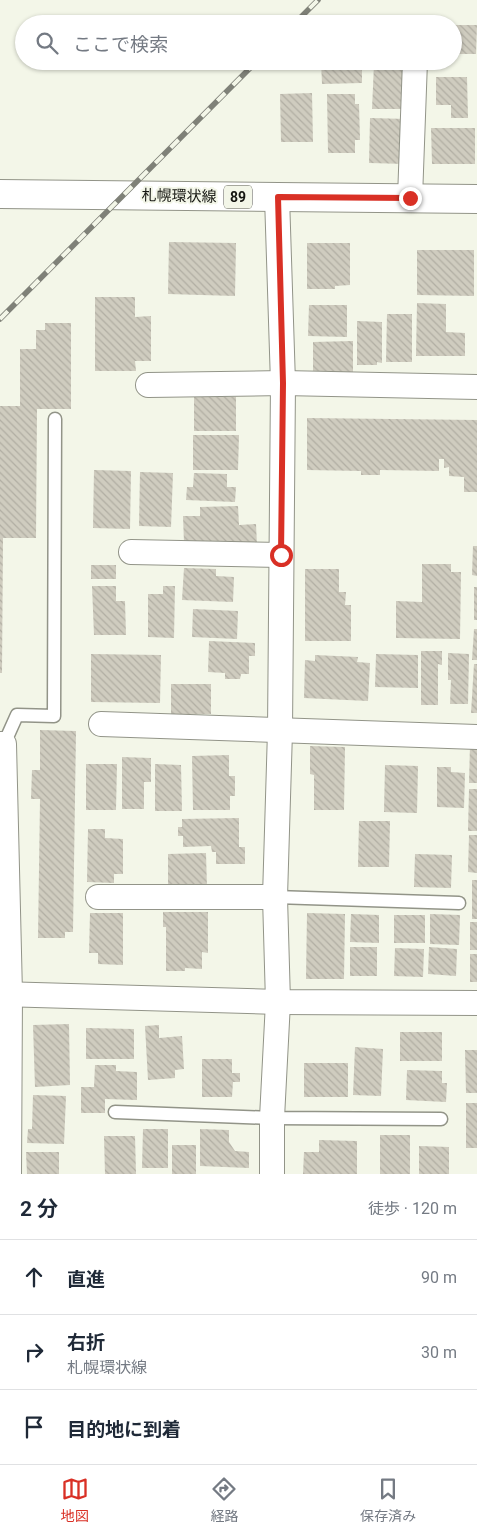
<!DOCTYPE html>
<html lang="ja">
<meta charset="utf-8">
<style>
body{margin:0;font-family:Roboto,"Noto Sans JP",sans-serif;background:#f2f2f3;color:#1f2937}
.stop{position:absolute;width:15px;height:15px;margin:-11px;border:4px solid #d93025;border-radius:50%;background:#fff}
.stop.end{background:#d93025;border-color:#fff;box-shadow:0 1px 5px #0008}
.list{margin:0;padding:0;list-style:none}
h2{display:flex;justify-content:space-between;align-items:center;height:65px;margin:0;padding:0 20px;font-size:21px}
h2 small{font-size:16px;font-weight:400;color:#747a83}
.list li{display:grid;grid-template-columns:32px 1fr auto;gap:15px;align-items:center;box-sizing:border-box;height:75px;padding:0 20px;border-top:1px solid #e0e1e3}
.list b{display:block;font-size:19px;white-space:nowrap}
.list p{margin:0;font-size:16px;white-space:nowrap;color:#747a83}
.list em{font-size:16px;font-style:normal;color:#747a83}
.icon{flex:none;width:28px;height:28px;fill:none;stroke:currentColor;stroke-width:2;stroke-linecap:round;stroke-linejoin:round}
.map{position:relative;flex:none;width:477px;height:1174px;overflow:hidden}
.search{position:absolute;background:#fff;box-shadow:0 1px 4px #0004;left:15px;right:15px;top:15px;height:55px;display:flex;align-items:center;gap:12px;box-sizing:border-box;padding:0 18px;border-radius:28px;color:#747a83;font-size:19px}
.sheet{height:290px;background:#fff}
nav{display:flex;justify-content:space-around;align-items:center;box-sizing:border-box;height:70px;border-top:1px solid #e0e1e3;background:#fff;font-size:14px;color:#747a83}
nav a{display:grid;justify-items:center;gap:2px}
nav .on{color:#d93025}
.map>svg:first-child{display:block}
.building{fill:url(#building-back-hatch)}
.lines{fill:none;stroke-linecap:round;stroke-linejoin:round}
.service-casing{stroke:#929488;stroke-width:15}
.minor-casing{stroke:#929488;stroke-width:26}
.primary-casing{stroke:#929488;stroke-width:30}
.service{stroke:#fff;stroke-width:12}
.minor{stroke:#fff;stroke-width:24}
.primary{stroke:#fff;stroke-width:28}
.rail-casing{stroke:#7f8178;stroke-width:5.5}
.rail{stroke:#f3f6e8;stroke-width:4;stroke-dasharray:11;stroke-linecap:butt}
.route{stroke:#d93025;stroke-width:6}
.labels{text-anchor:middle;stroke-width:4;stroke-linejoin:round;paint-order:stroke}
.shield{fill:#f3f6e8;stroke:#585952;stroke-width:1}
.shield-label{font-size:14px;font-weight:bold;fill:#151611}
.street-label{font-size:15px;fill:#151611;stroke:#f3f6e8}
</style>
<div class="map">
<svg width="477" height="1174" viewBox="0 0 477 1174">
<defs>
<pattern id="building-back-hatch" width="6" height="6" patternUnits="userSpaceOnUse" patternTransform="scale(1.25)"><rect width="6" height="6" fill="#cfccbf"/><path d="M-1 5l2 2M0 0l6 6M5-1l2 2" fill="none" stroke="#b1aea3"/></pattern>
</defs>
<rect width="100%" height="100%" fill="#f3f6e8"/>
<g class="building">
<path d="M453 25H477L476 54H453Z"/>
<path d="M321 61H362V83L322 84Z"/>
<path d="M374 64 406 65 404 109H372Z"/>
<path d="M436 77H467L468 118H451V105H436Z"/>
<path d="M312 93 313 142H281L280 94Z"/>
<path d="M327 94H355V104H359L360 140H355V153H328Z"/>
<path d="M370 118 408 119 406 164 369 163Z"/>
<path d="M431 128H475V164H432Z"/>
<path d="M169 242 236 243 235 296 168 294Z"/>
<path d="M307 243H350V285L335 286V289H307Z"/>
<path d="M417 250H474V296L417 295Z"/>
<path d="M95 297H135V317L151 316V361H135L136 371H95Z"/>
<path d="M417 303 446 304V332L465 333V356H416Z"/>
<path d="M309 305H347V337L308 336Z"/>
<path d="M387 314H412V362H386Z"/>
<path d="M357 321 382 322V363L377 362V365H357Z"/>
<path d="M45 323H71V409H37L36 538H3L2 673H0V406H20V349H36V330H45Z"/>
<path d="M353 341V373L313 372V342Z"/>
<path d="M194 396 236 397V431H194Z"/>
<path d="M307 418 477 420V492H464V477L449 476V467L444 468V459H439V471L380 470V475H361V471L307 470Z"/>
<path d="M193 435H239L238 470H193Z"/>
<path d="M94 470 131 471 130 529 93 528Z"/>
<path d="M140 472 173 473 171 527 139 526Z"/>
<path d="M194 473 227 474V487H236L235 502 186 500 187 487H193Z"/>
<path d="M238 506 239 525 256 524 257 545 184 543 183 516H200V507Z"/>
<path d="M473 546H477V576L472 575Z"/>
<path d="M422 564H451V572H461L460 639 396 638V601L422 602Z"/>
<rect x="91" y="565" width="25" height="14"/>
<path d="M184 568 216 569V576L234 577 233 602 182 600Z"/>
<path d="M305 569H339V592H346L345 605H351V641H305Z"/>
<path d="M92 586H116V601H125L126 635H94Z"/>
<path d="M163 586H175L174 638 148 637V594H163Z"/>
<rect x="474" y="587" width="3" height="33"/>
<path d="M193 609 238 611 237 639 192 637Z"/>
<path d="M474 629H477V660H472Z"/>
<path d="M209 641 255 643V656H249V674H241L240 679H225V673L208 672Z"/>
<path d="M421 651H442V665L438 664V705H421Z"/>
<path d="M448 653 469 654 468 704H450L451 680H448Z"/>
<path d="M91 654 161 655 160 703 91 702Z"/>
<path d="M376 654 418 655V688L375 687Z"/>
<path d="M315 655 358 657 357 662 370 663 368 701 304 698 305 660 315 661Z"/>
<path d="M474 664H477V713H471Z"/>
<rect x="171" y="684" width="40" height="30"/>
<path d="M40 730 76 731 73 932H65V938H38L40 799H31L32 770H40Z"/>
<path d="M470 744 477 745V783H469Z"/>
<path d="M310 746 345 747 344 810H314V775L310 774Z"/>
<path d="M229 755V776H235V796H230V810H193L192 756Z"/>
<path d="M122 757 151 758V782H144V809H122Z"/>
<path d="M86 764H117L116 810H86Z"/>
<path d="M155 764 181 765 182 811H155Z"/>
<path d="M385 765 418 766 417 813 384 812Z"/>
<path d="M437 767H451V772L465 773 464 808 437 807Z"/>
<path d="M469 789H477V831H468Z"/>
<path d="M239 818V847H245V864H216V852H212L211 846 183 847V836H178V827H182V819Z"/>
<path d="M359 821H390L389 867H358Z"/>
<path d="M88 829H105V838L123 839V874H114V883L87 882Z"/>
<path d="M469 835H477V873L468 872Z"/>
<path d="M206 853 207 888H168V854Z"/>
<path d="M415 854 452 855 451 888 414 887Z"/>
<rect x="472" y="880" width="5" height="39"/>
<path d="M163 912H208V953L202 952V969L185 968V971H166V927H163Z"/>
<path d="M90 913H123V965L98 964V953H89Z"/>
<path d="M307 913 345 914 344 979H306Z"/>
<path d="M351 914 379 915V943L350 942Z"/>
<path d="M430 914 460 915 459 945 430 944Z"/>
<rect x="394" y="915" width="31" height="28"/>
<rect x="470" y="922" width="7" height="28"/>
<rect x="350" y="947" width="27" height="29"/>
<path d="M429 947 457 949 456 976 428 974Z"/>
<path d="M395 948 424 949 423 977 394 976Z"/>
<rect x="470" y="954" width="7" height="28"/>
<path d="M69 1024 70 1085 35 1087 33 1025Z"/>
<path d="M159 1025V1038L182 1036 184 1069 175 1070V1078L148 1080 145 1026Z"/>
<path d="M86 1028 134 1029V1059H86Z"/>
<rect x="400" y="1032" width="42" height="29"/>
<path d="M355 1047 383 1049 381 1096 353 1095Z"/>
<path d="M465 1050H477V1093H466Z"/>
<path d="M202 1059H232V1073H240V1082H233L232 1097H202Z"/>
<rect x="304" y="1063" width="44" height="34"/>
<path d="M95 1065H116V1071L137 1072V1100L105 1099V1113H81V1087H94Z"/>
<path d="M407 1070 442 1071V1083H447L446 1102 406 1100Z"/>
<path d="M33 1095 66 1096 64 1144 27 1143 28 1129H32Z"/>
<rect x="466" y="1103" width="11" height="45"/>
<path d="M143 1129H168V1168H142Z"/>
<path d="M200 1129 229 1130V1142L235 1151 249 1152V1168L200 1166Z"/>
<rect x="380" y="1135" width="30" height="39"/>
<path d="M104 1136H135L136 1174H105Z"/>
<path d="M319 1140 357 1141V1174H303L304 1152H319Z"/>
<rect x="172" y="1145" width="24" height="29"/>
<path d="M419 1146 449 1147V1174H419Z"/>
<path d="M26 1152H59V1174H27Z"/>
</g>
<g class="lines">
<defs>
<g id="service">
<path d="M4 744 17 715 54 716 55 419"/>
<path d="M275 897 459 903"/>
<path d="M115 1112 272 1118 441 1119"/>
</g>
<g id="minor">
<path d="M410 198 415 61"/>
<path d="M148 385 283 383 477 387"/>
<path d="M131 552 281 555"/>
<path d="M101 724 477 737"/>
<path d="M0 744H4L10 994 9 1174"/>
<path d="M98 897H275"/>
<path d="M0 994 278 1002 477 1003"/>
<path d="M272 1174V1118L278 1002 275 897 280 731 283 383 277 197"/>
</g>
<path id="primary" d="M0 194 477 199"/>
</defs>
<use href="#service" class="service-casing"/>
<use href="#minor" class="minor-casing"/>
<use href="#primary" class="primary-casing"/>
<use href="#service" class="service"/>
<use href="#minor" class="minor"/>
<use href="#primary" class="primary"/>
<defs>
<g id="rail">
<path d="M294 24 318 0"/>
<path d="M0 319 257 61"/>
</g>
</defs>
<use href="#rail" class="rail-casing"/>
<use href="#rail" class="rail"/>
</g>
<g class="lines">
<path class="route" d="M281 555 283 383 278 197 410 198"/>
</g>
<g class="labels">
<rect class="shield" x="224" y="185.5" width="28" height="23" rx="4"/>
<g class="shield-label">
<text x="238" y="202">89</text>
</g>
<g class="street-label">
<text transform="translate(179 196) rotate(1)" y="5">札幌環状線</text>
</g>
</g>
</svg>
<div class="stop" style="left:281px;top:555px"></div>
<div class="stop end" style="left:410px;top:198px"></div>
<div class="search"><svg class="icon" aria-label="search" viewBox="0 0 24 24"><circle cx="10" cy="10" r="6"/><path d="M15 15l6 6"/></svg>ここで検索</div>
</div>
<section class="sheet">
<h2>2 分<small>徒歩 · 120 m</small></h2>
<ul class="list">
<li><svg class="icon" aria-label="ahead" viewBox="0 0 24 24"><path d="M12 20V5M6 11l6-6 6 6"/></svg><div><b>直進</b></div><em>90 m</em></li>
<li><svg class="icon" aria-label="right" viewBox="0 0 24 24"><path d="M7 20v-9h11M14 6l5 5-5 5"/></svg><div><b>右折</b><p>札幌環状線</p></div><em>30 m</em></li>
<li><svg class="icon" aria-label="arrive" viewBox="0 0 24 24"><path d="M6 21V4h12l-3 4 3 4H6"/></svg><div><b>目的地に到着</b></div></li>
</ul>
</section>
<nav>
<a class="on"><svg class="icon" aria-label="map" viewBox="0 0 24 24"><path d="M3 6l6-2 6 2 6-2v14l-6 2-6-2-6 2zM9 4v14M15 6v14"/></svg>地図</a>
<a><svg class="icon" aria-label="directions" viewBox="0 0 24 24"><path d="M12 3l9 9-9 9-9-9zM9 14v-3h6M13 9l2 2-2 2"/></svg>経路</a>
<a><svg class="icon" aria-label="saved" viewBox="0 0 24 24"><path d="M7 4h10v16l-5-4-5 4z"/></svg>保存済み</a>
</nav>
